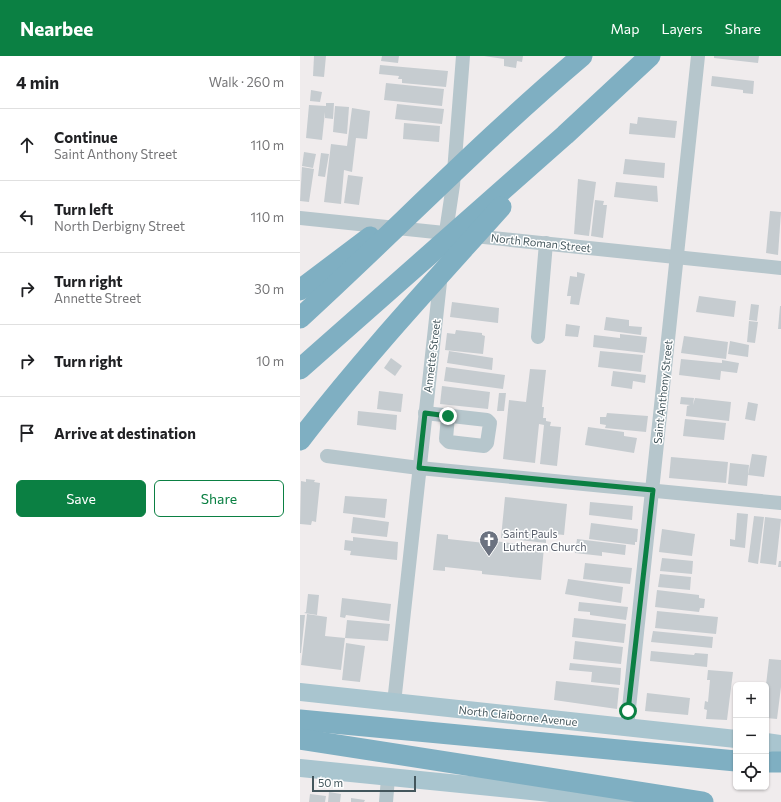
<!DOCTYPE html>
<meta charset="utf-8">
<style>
body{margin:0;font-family:Commissioner,sans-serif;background:#f2f2f2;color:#202124}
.controls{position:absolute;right:12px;bottom:12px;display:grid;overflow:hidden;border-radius:6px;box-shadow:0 1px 3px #0004}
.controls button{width:36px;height:36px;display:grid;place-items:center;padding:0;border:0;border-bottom:1px solid #e0e0e0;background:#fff;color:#202124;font:20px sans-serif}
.scale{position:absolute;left:12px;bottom:10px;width:104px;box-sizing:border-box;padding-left:4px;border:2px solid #43565c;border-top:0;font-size:11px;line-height:14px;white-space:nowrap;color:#43565c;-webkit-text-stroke:3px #fff;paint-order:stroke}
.stop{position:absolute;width:12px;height:12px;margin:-9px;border:3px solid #0b8043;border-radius:50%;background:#fff}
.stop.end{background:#0b8043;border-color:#fff;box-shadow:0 1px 4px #0008}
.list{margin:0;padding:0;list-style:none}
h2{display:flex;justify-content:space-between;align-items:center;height:52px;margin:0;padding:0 16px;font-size:17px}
h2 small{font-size:13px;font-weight:400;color:#757577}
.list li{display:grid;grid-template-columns:26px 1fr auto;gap:12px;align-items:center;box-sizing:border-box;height:72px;padding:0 16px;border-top:1px solid #e0e0e0}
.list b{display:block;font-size:15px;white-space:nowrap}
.list p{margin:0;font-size:13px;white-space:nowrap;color:#757577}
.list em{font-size:13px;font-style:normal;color:#757577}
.actions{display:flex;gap:8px;padding:12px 16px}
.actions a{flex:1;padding:9px 0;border:1px solid #0b8043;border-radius:6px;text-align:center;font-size:14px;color:#0b8043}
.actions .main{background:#0b8043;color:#fff}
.icon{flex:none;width:22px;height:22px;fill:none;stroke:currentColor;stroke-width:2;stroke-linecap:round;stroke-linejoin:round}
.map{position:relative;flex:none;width:481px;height:746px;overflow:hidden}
header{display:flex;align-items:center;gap:24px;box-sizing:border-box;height:56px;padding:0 20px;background:#0b8043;color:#fff}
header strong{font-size:19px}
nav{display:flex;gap:22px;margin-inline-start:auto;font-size:14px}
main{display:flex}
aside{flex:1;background:#fff}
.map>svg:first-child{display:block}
.building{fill:#c6ccd0}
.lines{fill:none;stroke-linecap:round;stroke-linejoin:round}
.minor{stroke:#b6c6cc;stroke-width:14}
.major{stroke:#a9c5cf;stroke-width:18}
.highway{stroke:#7fafc2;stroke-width:21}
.route{stroke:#0b8043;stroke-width:5}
.labels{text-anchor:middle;stroke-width:3;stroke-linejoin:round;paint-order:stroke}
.street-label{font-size:11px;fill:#43565c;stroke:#fff}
.worship-label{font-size:11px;fill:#5b616d;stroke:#fff;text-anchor:start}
</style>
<header>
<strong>Nearbee</strong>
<nav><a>Map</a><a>Layers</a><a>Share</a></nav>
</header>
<main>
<aside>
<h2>4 min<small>Walk · 260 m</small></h2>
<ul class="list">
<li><svg class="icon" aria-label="ahead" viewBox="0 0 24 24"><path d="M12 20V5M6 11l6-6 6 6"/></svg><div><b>Continue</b><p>Saint Anthony Street</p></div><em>110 m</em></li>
<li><svg class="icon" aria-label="left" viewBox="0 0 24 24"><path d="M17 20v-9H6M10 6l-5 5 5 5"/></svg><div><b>Turn left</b><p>North Derbigny Street</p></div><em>110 m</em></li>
<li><svg class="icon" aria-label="right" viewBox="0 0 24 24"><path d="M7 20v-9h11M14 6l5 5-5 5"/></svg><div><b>Turn right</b><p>Annette Street</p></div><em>30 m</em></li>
<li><svg class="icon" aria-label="right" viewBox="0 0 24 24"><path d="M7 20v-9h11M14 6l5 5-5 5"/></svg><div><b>Turn right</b></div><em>10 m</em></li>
<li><svg class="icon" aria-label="arrive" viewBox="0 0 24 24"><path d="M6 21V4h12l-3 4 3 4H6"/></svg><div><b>Arrive at destination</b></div></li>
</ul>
<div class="actions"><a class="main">Save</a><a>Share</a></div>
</aside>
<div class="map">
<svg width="481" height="746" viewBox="0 0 481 746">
<rect width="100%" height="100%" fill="#f0eced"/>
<g class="building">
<path d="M14 0H26L24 21 13 20Z"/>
<path d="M82 0H99L98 7 81 5Z"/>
<path d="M184 0H223L222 6 217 5 216 12 204 10V3Z"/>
<path d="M414 0H459L458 7 414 2Z"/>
<path d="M80 9 148 15 146 31 102 27V23H98L99 20 79 18Z"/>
<path d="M412 20 454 25 453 38 443 37V34L411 30Z"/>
<path d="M86 27 144 33 142 50 84 44Z"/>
<path d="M11 34 22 36 20 46 10 45Z"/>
<path d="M26 47H34L33 63 25 62V56L22 84 6 82 9 49 26 50Z"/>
<path d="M97 48 144 53 142 68 95 63Z"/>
<path d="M35 50 49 51 47 78 33 76Z"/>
<path d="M52 52 70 55 67 83 56 82 52 116 44 114 41 148 24 146 31 88 47 90Z"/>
<path d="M338 61 377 65 375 82 329 78 330 67 337 68Z"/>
<path d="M104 67 140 70 139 86 103 83Z"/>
<path d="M4 96 16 98 13 112 2 110Z"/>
<path d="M21 97 29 98 25 121 18 120Z"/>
<path d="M325 103 365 107 364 122 323 118Z"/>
<path d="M2 111 14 113 9 146 0 145Z"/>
<path d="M48 119 63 121 59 149 44 147Z"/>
<path d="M278 123 296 126 289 180 274 178Z"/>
<path d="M316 126 357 130 358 146 314 141Z"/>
<path d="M295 144 304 145 303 149H307L303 182 291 180Z"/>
<path d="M470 155 481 156 478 199 466 197Z"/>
<path d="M277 216 285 218 279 249 270 248 271 240H267L270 220 277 221Z"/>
<path d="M399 240 436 245 434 261 396 256Z"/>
<path d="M152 246 199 252 198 267 150 261Z"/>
<path d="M451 248 459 249 457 265 449 264Z"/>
<path d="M480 250H481V273H478Z"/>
<path d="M306 261 329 264V270L342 271 341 279 304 274Z"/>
<path d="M449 265 458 266 455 287 447 286Z"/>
<path d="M266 268 280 270 278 281 265 280Z"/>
<path d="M156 274 182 277V279L185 280 183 298 145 294 147 277 155 278Z"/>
<path d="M320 278 347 281 345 297 293 291 294 279 320 282Z"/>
<path d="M384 280 428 286 426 303 381 297Z"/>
<path d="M430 285 449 289 448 301 428 298Z"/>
<path d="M149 295 193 302 192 314 147 307Z"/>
<path d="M300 295 343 299 341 316 298 311Z"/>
<path d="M91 302 102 310 95 320 84 312Z"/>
<path d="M381 303 422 307V304L439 307 437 317 421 315 420 324 379 319Z"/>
<path d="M146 311 205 319 203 333 144 325Z"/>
<path d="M230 313 246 314 242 351H244L243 362H246V365L251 366 250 370 261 371 257 410 240 408 244 369 239 368 235 407 203 403 209 344 226 346Z"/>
<path d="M313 315 346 319 345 327 333 325 332 333 311 330Z"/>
<path d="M142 330 190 336 188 353 140 348Z"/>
<path d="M79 335 103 338 101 356 77 353Z"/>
<path d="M199 337H206L204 355H197Z"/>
<path d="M381 341 394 342 393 349 395 342 431 346 429 365 386 360 387 350 390 349 380 348Z"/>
<path d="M448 346 458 348 455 365 445 363Z"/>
<path d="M58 355 97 359 96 374 57 369Z"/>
<path d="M307 357 348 360 346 376 305 372 306 369 300 368V361H306Z"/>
<path d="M385 363 426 367 424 384 383 380Z"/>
<path d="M288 371 324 376V380L337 382 334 397 285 389Z"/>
<path d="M452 398 467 400 464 421 448 419Z"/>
<path d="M371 401 428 406 426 427 369 422Z"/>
<path d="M430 407 449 409 447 430 428 428Z"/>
<path d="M6 423 15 424 14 426 20 427 16 466 12 465 11 469 0 468 1 425 6 426Z"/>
<path d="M45 440 87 443 85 462 43 457Z"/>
<path d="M205 441 267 448 264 479 246 477V487L201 482Z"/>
<path d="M290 446 333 450 332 464 289 459Z"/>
<path d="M437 457 448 458 445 492 430 490V483L435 484Z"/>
<path d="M454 460 464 461 458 508 448 506Z"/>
<path d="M53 461 89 466 87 481 51 477Z"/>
<path d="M465 461 481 463 476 509 460 507Z"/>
<path d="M291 467 338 473 337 486H335V489L289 483Z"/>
<path d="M362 473 395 478 392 500 359 496Z"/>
<path d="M137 478 148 479V483L185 487 186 484 244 491 241 524 182 518V515L145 511V515L133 514Z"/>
<path d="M53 481 98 486 97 504 50 499 51 495 44 494 45 484 53 485Z"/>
<path d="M277 483 326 489 325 499 302 496V500L275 497Z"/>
<path d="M362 502 393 505 392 518 360 515Z"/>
<path d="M479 505H481V511H478Z"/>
<path d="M285 507 332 512 330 528 283 523Z"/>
<path d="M360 518 391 521 390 534 358 531Z"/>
<path d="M268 523 323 531 321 547 265 538Z"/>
<path d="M357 534 399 539V542L405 543 404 552H400L399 556 355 551Z"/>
<path d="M8 538 19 539 17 559 4 557 6 556Z"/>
<path d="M42 542 91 548 89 565 46 559 45 562 40 561Z"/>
<path d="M279 546 328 551 326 564 290 559V556L278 555Z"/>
<path d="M357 555 418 561 416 578 355 572Z"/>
<path d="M7 558 27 561 25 580 45 582 41 614 1 609Z"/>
<path d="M0 559H5L1 597H0Z"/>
<path d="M274 562 326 568 324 587 272 581Z"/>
<path d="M47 564 90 568 88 585 45 582Z"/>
<path d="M353 575 413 581 412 592 351 586Z"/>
<path d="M275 585 323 591 321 608 273 603Z"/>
<path d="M46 587 65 590 60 626 42 624Z"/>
<path d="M351 595 394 599 395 597 408 598 407 611 350 605Z"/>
<path d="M469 603 481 604V631L477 663 466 662V629Z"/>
<path d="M270 607 321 612 320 629 291 626 292 616 269 614Z"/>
<path d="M408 614 433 616 427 664 406 663 407 654 404 653 405 645 408 646 410 624H407Z"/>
<path d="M256 625 319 632 317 653 254 644Z"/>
<path d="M347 637 390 642 388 659 345 655Z"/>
<path d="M29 736 41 738 40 746H28Z"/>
<path d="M10 738 26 740 25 746H9Z"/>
<path d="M51 742 65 744 64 746H51Z"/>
</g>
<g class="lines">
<g class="minor">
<path d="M0 162 481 212"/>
<path d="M144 189 153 129 163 0"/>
<path d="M238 281 246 187"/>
<path d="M125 357 187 364 190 367 187 387 184 390 149 386 146 383 148 360"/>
<path d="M27 400 119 412 481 447"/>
<path d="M94 647 141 217"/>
<path d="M327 671 398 0"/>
<path d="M86 746 88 722"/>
</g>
<g class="major">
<path d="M0 636 436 683"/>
<path d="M466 686 481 688"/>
<path d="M0 712 340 746"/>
</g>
<g class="highway">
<path d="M0 234 70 181"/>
<path d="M0 262C95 175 184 83 282 0"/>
<path d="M0 313 265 79 350 0"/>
<path d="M0 384C62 303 132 228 201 151"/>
<path d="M0 664 436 705"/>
<path d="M0 683 403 746"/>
<path d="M466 706H481"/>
</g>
</g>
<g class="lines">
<path class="route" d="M148 360 125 357 119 412 353 434 328 655"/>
</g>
<defs>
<symbol id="church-pin" viewBox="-11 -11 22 30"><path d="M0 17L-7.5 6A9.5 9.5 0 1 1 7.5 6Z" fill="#6b7280" stroke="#fff"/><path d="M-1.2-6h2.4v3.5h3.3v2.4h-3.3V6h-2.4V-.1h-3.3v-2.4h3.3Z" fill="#fff"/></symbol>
</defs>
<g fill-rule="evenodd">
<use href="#church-pin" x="178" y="473" width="22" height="30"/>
</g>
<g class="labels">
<g class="street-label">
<text transform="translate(241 187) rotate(6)" y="4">North Roman Street</text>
<text transform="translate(132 300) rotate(-83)" y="4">Annette Street</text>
<text transform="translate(363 336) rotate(-84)" y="4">Saint Anthony Street</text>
<text transform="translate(218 660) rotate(6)" y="4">North Claiborne Avenue</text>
</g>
<g class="worship-label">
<text x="203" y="482">Saint Pauls<tspan x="203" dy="13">Lutheran Church</tspan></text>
</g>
</g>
</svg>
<div class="controls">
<button>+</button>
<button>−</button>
<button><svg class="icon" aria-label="locate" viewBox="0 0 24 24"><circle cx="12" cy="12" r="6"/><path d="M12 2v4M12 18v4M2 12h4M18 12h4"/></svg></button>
</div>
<div class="scale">50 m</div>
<div class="stop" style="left:328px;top:655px"></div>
<div class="stop end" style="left:148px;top:360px"></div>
</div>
</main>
